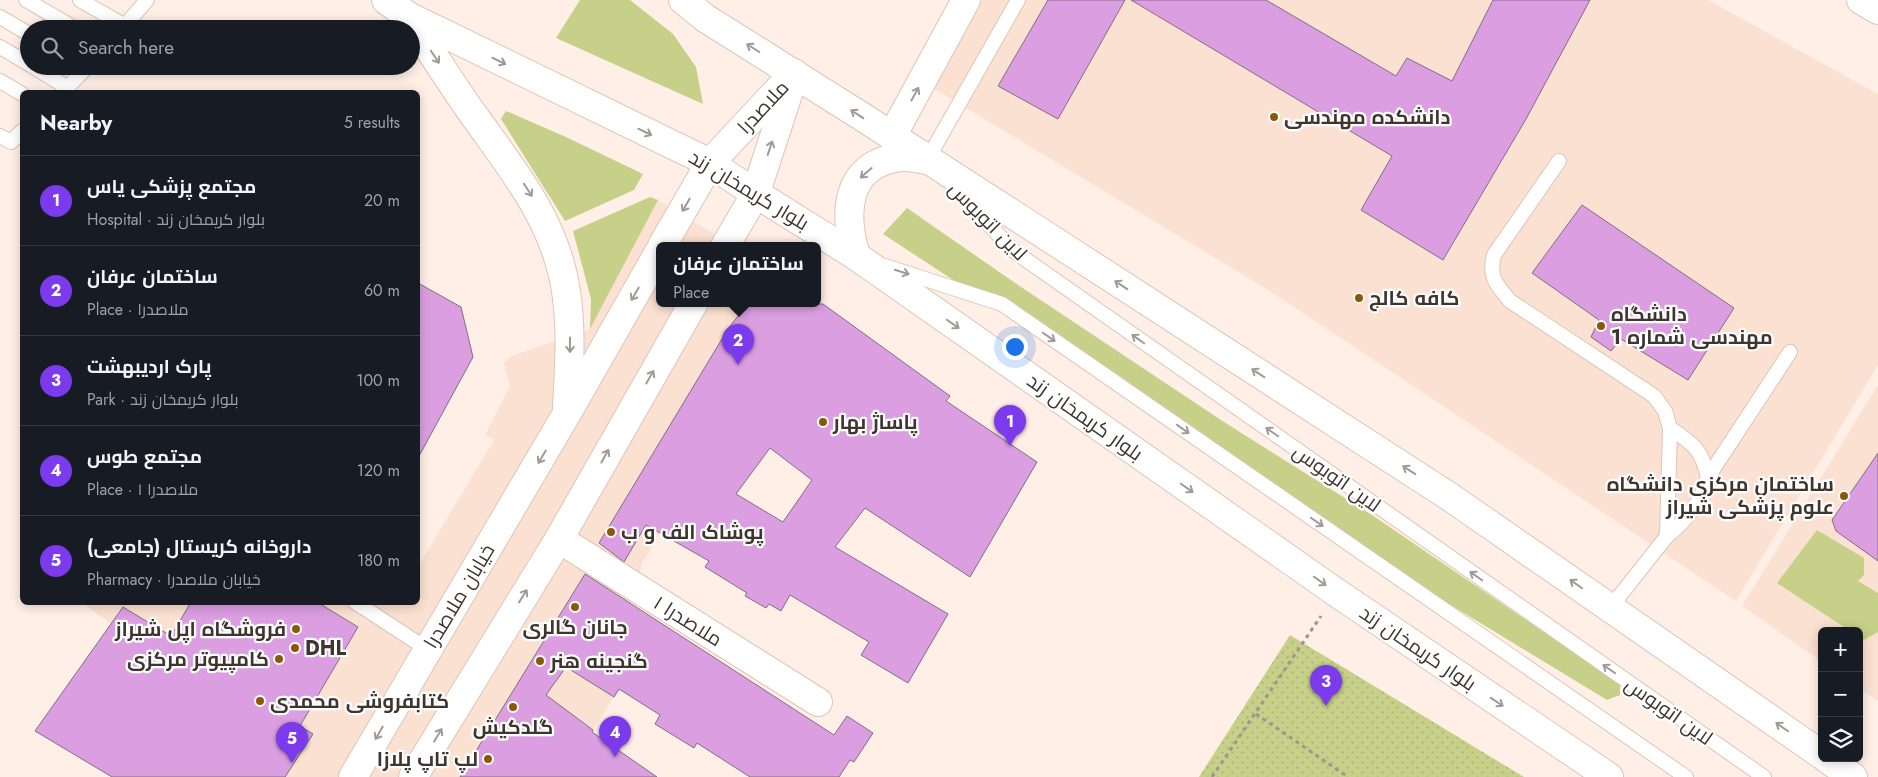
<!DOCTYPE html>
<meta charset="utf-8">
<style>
body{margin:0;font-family:Jost,Cairo,sans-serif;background:#242831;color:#f1f3f6}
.controls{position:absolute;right:15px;bottom:15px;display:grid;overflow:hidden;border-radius:8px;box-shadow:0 2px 12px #0003}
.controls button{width:45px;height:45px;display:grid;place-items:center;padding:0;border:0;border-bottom:1px solid #363941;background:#171b24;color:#f1f3f6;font:25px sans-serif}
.you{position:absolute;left:1014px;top:346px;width:18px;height:18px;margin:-12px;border:4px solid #fff;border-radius:50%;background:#1a73e8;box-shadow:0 0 0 8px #1a73e833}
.badge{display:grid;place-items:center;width:32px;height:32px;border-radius:50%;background:#7c3aed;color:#fff;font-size:16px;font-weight:700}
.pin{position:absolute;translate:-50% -41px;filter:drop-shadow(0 1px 2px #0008)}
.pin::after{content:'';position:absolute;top:26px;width:18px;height:15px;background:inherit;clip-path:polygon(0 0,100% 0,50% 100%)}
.popup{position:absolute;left:656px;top:242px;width:165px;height:65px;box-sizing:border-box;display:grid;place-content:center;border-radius:8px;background:#171b24;filter:drop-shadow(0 1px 4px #0005);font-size:16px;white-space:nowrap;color:#9ea1a6}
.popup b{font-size:19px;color:#f1f3f6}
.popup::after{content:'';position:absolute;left:50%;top:100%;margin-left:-10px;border:10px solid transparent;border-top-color:#171b24}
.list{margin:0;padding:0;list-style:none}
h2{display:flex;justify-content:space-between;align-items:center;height:65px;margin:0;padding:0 20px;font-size:21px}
h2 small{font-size:16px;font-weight:400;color:#9ea1a6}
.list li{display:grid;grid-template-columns:32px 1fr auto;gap:15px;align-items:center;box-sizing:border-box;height:90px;padding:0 20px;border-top:1px solid #363941}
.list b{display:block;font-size:19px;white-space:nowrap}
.list p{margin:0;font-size:16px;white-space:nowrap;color:#9ea1a6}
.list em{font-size:16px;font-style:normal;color:#9ea1a6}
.icon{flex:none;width:28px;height:28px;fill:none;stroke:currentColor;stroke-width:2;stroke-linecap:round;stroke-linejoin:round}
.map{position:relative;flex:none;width:1878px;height:777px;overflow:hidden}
.search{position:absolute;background:#171b24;box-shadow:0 2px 12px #0003;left:20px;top:20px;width:400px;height:55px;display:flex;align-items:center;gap:12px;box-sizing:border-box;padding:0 18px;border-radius:28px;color:#9ea1a6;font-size:19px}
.panel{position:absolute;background:#171b24;box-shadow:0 2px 12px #0003;left:20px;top:90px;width:400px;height:515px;border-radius:8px}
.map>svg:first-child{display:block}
.built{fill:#fbe1d1}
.grass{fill:#c6d088}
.park{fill:url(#park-dots)}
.building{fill:#db9ee1;stroke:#806f81;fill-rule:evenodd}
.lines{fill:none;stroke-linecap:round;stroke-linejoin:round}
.lane-casing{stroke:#dec5b6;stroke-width:16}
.street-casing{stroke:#dec5b6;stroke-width:30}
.secondary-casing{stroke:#dec5b6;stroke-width:30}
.primary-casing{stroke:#dec5b6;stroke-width:30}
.path{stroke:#a1948d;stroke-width:3;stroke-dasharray:4 4;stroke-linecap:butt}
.lane{stroke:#fff;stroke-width:14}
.street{stroke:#fff;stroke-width:28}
.secondary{stroke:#fff;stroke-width:28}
.primary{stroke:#fff;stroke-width:28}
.oneway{stroke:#9f9a97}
.poi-dot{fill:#8d5709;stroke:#fff;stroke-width:2}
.labels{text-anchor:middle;stroke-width:4.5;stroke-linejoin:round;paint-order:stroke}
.street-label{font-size:20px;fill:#3f352f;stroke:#fff}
.poi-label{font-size:20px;font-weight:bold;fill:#3f352f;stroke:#fff;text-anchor:start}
</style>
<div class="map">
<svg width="1878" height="777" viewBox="0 0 1878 777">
<defs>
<pattern id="park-dots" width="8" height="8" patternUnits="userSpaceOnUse" patternTransform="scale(1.25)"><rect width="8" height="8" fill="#c6d088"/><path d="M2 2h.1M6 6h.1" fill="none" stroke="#abb376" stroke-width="1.8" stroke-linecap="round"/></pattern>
</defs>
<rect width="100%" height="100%" fill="#ffefe6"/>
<g class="built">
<path d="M978 0H1708L1878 94V365L1736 601 1265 288 928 85Z"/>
<path d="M658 200 735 246H659V304H817V300L857 329 746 479 701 464 642 564 630 604 585 676 615 695 592 732 527 777H254L144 647 82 603 418 602V567L494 440 485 435 510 386 504 363 512 356 590 329Z"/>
<path d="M1878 385V701L1859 688V631H1822V662L1742 606Z"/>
</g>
<g class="grass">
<path d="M580 0H630L673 34 696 67 703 104 556 38Z"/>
<path d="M506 111 566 137 643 174 634 190 565 221 501 119Z"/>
<path d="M650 197 658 200 590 329 591 299 573 231Z"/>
<path d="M907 208 1018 285 1224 422 1372 515 1620 684V695L1607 700 1431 593 883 234Z"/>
<path d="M1817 530 1864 558V575L1858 581 1878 593V632L1864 640 1859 637V631H1850L1777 583Z"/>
</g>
<path class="park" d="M1290 635 1524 777H1199Z"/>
<g class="building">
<path d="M1048 0H1125L1058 119 998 86Z"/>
<path d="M1131 0H1266L1396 76 1407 58 1452 81 1493 0H1590L1526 119 1443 260 1361 210 1392 156Z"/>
<path d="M1582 205 1734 308 1688 380 1621 339 1611 351 1591 337 1599 320 1532 273Z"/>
<path d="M418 283 461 307 473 357 418 458Z"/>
<path d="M747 304H823L950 396 946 401 1037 462 970 577 865 508 835 547 948 614 908 683 861 655 869 642 790 595 781 611 769 604 766 608 745 596 747 593 705 567 709 561 646 525 624 562 599 543 728 329ZM770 448 812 480 783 522 736 494Z"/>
<path d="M1878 453V561L1836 531 1832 520Z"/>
<path d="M585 574 834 735 847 716 873 733 854 762 850 760 839 777H750L697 743 694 748 655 724 660 715 619 689 614 697 566 667 546 695 593 730 592 732 657 777H460Z"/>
<path d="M191 602H317L358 627 300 726 313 734 285 777H112L35 731 123 607 171 636Z"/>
</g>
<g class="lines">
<defs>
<g id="lane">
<path d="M26 0 76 29"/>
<path d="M80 0 125 26"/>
<path d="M0 17 29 34"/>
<path d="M122 29 147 0"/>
<path d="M0 47 29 64"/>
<path d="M32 66 68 88"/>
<path d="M0 81 22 94"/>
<path d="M63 92 88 66"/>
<path d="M0 136 11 142 22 131"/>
<path d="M1559 161 1494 255C1488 277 1497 285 1510 301L1654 396 1665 411 1670 428 1667 536 1610 608"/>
<path d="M930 163 927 160 1018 0"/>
<path d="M953 187 1015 252 1764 777"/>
<path d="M885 266 1002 304 1686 777"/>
<path d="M1670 428C1694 445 1701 448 1708 477"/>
<path d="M1667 536C1688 519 1700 503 1708 477L1790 352"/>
<path d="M355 602 427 649"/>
</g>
<path id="street" d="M559 539 818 702"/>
<g id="secondary">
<path d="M1861 0 1878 10"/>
<path d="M408 16C431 51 453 87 478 121 516 174 556 224 566 291 572 330 569 369 567 408"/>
<path d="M892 136 966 0"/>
<path d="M662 246 710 163 794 73"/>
<path d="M725 246 755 195 792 82"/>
<path d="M353 777 566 415 659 252"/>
<path d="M413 777 559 539 693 304"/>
</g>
<g id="primary">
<path d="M386 0 408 16 710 163C757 196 807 225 856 256L1337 593 1609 777"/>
<path d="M683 0 705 18 861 116 1450 497 1822 755"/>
<path d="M856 256C843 213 845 164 900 157 908 156 918 159 927 160"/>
<path d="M1826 758 1853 777"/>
</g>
</defs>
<use href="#lane" class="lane-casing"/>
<use href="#street" class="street-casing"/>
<use href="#secondary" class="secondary-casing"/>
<use href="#primary" class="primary-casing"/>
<g class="path">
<path d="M1256 714 1348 777"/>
<path d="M1212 777 1321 616"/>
</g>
<use href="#lane" class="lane"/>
<use href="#street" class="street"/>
<use href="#secondary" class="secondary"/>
<use href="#primary" class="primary"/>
</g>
<defs><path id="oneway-shaft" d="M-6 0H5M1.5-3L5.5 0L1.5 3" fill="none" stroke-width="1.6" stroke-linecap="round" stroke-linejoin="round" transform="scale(1.25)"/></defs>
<g class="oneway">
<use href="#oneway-shaft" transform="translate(753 48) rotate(-148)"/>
<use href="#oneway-shaft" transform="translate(435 57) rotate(56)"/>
<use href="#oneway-shaft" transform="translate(499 61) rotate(26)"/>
<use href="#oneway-shaft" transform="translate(915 94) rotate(-61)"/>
<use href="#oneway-shaft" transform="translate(857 114) rotate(-147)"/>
<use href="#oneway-shaft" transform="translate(645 132) rotate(26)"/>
<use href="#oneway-shaft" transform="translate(770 148) rotate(-72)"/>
<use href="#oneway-shaft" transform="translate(866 173) rotate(139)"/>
<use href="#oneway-shaft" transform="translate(528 190) rotate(57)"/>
<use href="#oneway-shaft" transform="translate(686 205) rotate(120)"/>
<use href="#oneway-shaft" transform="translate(902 272) rotate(18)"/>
<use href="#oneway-shaft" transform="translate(1121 285) rotate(-147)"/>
<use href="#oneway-shaft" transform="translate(635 294) rotate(120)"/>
<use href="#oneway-shaft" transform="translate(953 324) rotate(35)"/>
<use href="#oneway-shaft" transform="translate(1049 337) rotate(35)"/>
<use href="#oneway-shaft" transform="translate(1138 339) rotate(-145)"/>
<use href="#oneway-shaft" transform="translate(570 345) rotate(90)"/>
<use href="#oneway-shaft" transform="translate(1258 373) rotate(-147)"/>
<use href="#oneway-shaft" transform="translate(650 377) rotate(-60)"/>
<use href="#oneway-shaft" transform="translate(1183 429) rotate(35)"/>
<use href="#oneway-shaft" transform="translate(1272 432) rotate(-145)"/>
<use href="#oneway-shaft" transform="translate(605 456) rotate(-61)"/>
<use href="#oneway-shaft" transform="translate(542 457) rotate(121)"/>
<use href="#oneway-shaft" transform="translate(1409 470) rotate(-147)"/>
<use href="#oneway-shaft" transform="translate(1187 488) rotate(35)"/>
<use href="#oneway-shaft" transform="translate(1317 522) rotate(35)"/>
<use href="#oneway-shaft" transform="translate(1476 576) rotate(-145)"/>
<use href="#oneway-shaft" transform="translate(1320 581) rotate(35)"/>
<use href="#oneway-shaft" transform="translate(1576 584) rotate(-145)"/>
<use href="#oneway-shaft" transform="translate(523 596) rotate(-58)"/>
<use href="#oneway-shaft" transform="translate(1609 669) rotate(-145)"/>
<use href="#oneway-shaft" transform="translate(1497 702) rotate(34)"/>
<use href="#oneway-shaft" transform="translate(1782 727) rotate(-145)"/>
<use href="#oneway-shaft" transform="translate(379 733) rotate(120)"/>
<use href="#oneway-shaft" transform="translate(438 735) rotate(-59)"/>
</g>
<g class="poi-dot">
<circle cx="1274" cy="117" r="5"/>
<circle cx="1359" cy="298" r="5"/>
<circle cx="1601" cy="326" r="5"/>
<circle cx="823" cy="422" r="5"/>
<circle cx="1844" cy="496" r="5"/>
<circle cx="611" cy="532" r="5"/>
<circle cx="575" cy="607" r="5"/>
<circle cx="296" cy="629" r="5"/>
<circle cx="295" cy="648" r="5"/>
<circle cx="279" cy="659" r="5"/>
<circle cx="540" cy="661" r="5"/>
<circle cx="260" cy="701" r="5"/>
<circle cx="513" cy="707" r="5"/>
<circle cx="488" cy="759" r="5"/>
</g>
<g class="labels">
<g class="street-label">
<text transform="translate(763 107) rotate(-47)" y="7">ملاصدرا</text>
<text transform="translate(749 190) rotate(31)" y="7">بلوار کریمخان زند</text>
<text transform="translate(988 221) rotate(45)" y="7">لاین اتوبوس</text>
<text transform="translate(1085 417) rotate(35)" y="7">بلوار کریمخان زند</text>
<text transform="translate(1337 478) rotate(35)" y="7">لاین اتوبوس</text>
<text transform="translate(459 596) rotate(-59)" y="7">خیابان ملاصدرا</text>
<text transform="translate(688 621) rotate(32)" y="7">۱ ملاصدرا</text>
<text transform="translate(1418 648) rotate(34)" y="7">بلوار کریمخان زند</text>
<text transform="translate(1669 711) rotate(35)" y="7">لاین اتوبوس</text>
</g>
<g class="poi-label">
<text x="1284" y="124">دانشکده مهندسی</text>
<text x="1369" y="305">کافه کالج</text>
<text x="1611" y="321">دانشگاه<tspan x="1611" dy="23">مهندسی شماره 1</tspan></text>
<text x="833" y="429">پاساژ بهار</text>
<text x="1834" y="491" text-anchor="end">ساختمان مرکزی دانشگاه<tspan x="1834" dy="23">علوم پزشکی شیراز</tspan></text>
<text x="621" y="539">پوشاک الف و ب</text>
<text x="575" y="634" text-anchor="middle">جانان گالری</text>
<text x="286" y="636" text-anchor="end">فروشگاه اپل شیراز</text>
<text x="305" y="655">DHL</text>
<text x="269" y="666" text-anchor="end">کامپیوتر مرکزی</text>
<text x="550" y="668">گنجينه هنر</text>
<text x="270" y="708">کتابفروشی محمدی</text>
<text x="513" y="734" text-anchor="middle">گلدکیش</text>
<text x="478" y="766" text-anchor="end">لپ تاپ پلازا</text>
</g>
</g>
</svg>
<div class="controls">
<button>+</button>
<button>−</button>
<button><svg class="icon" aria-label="layers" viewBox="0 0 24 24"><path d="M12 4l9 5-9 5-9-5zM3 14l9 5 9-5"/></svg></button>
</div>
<div class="you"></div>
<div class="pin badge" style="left:1010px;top:446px">1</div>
<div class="pin badge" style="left:738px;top:365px">2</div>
<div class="popup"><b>ساختمان عرفان</b>Place</div>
<div class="pin badge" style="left:1326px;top:706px">3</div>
<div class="pin badge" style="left:615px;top:757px">4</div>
<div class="pin badge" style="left:292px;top:763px">5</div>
<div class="search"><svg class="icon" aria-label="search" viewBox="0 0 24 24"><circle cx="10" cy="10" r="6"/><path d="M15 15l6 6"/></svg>Search here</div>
<section class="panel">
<h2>Nearby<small>5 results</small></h2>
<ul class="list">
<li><span class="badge">1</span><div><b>مجتمع پزشکی یاس</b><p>Hospital · بلوار کریمخان زند</p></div><em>20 m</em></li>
<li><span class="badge">2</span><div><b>ساختمان عرفان</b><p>Place · ملاصدرا</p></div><em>60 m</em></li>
<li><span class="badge">3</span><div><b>پارک اردیبهشت</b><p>Park · بلوار کریمخان زند</p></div><em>100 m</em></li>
<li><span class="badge">4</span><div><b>مجتمع طوس</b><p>Place · ۱ ملاصدرا</p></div><em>120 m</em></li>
<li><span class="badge">5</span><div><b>داروخانه کریستال (جامعی)</b><p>Pharmacy · خیابان ملاصدرا</p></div><em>180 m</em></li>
</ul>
</section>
</div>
